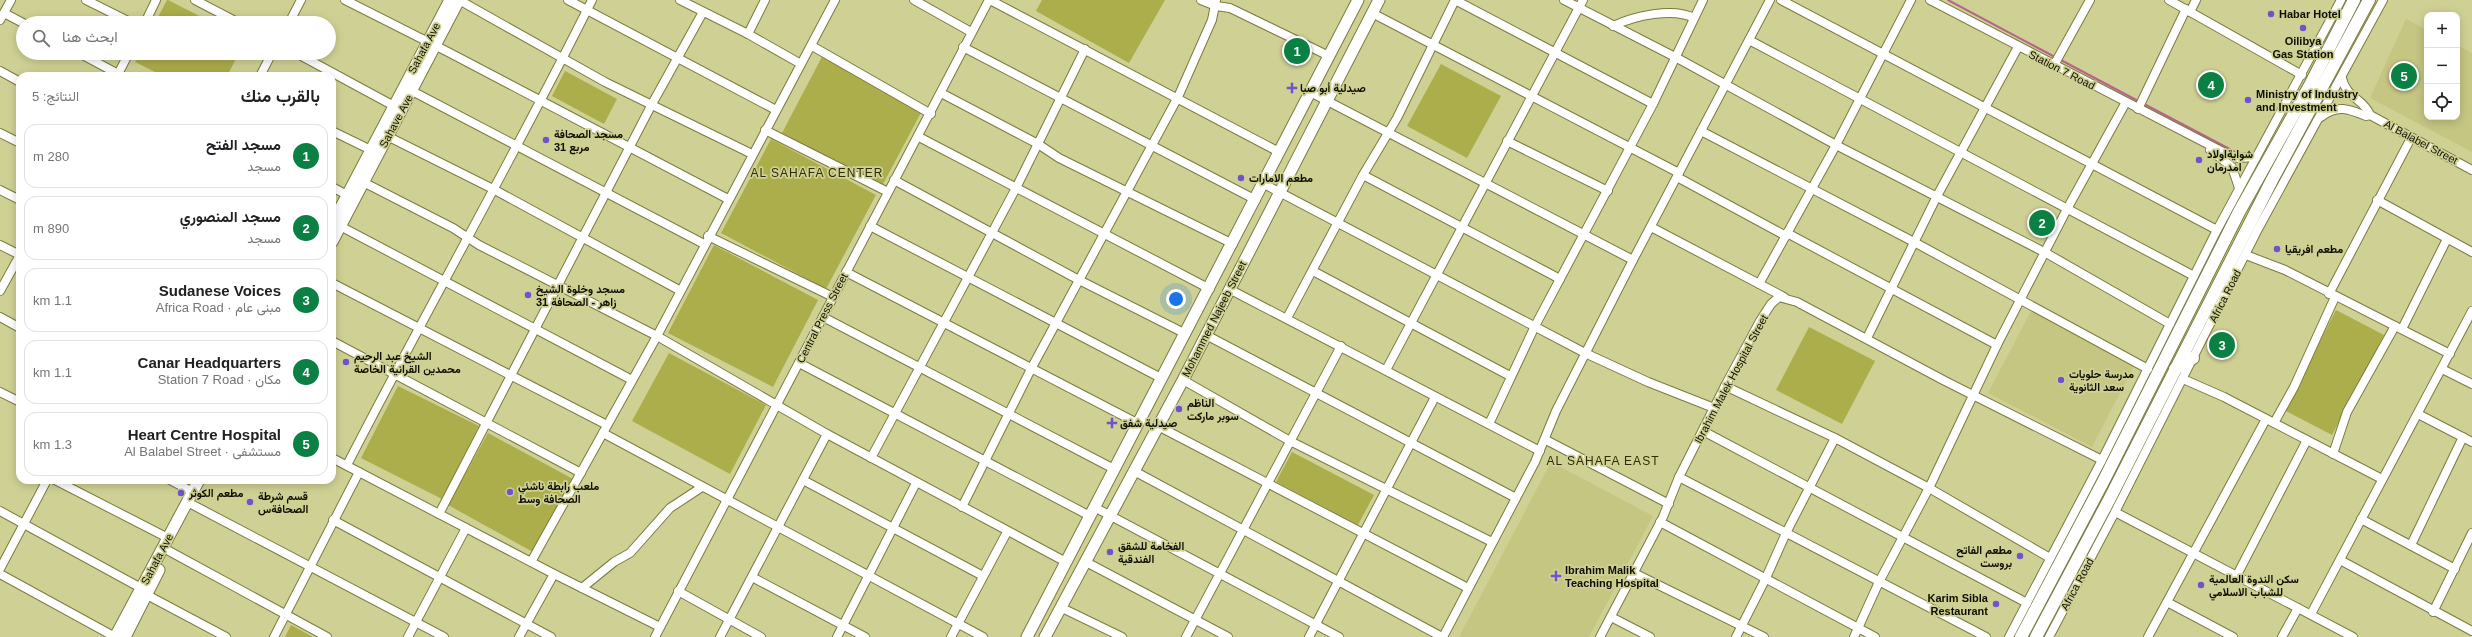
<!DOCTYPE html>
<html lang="ar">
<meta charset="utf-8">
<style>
body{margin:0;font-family:Arial,Vazirmatn,sans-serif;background:#f2f2f2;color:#202124;direction:rtl}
.controls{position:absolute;right:12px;top:12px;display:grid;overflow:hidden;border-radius:8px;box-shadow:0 2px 10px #0003}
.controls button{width:36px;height:36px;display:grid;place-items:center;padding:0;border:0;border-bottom:1px solid #e0e0e0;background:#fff;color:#202124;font:20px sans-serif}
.you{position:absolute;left:1176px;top:299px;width:14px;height:14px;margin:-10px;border:3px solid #fff;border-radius:50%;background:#1a73e8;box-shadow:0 0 0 6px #1a73e833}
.badge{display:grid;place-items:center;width:26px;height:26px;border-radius:50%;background:#0b8043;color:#fff;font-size:13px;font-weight:700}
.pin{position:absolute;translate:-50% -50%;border:2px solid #fff;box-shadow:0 1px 4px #0006}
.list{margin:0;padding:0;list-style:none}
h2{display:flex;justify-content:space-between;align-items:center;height:52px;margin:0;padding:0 16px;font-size:17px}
h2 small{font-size:13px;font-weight:400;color:#757577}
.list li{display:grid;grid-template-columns:26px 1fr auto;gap:12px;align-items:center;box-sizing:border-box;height:64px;margin:0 8px 8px;padding:0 8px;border:1px solid #e0e0e0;border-radius:12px}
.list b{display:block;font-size:15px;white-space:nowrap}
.list p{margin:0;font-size:13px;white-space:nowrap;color:#757577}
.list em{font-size:13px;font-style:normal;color:#757577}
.icon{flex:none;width:22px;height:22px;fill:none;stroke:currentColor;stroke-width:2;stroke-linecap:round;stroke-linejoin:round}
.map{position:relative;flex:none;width:2472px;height:637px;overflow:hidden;direction:ltr}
.search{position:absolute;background:#fff;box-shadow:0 2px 10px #0003;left:16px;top:16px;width:320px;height:44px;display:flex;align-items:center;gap:10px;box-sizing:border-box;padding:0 14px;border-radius:22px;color:#757577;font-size:15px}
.panel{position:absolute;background:#fff;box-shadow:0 2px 10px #0003;left:16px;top:72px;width:320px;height:412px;border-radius:12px;direction:rtl}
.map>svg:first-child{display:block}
.built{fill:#c5c682}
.green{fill:#acad4b}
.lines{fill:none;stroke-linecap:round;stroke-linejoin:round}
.stream{stroke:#b9628e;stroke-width:2}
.minor-casing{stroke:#7a7b41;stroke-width:10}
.major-casing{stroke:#7a7b41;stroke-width:13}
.highway-casing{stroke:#7a7b41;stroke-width:14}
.minor{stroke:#fff;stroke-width:8}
.major{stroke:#fff;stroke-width:11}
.highway{stroke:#fff;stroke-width:12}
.poi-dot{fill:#6f53cc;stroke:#cfd194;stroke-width:1.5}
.labels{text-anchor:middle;stroke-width:3.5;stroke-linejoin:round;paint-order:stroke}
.poi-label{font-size:11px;font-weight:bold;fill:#0e0e00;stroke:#cfd194;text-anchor:start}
.street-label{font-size:11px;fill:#0e0e00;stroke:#cfd194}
.neighbourhood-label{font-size:12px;letter-spacing:1px;fill:#2c2c00;stroke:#cfd194}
</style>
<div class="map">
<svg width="2472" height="637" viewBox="0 0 2472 637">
<rect width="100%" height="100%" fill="#cfd194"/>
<g class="built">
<path d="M2406 19 2427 30V117H2457V45L2472 53V152L2370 98Z"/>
<path d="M2031 311 2134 366 2092 447 1988 393Z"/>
<path d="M1551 462 1653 516 1589 637H1459Z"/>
</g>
<g class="green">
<path d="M167 0H168L213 23H155Z"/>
<path d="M1042 0H1165L1129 63 1036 11Z"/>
<path d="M140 53H239L227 76H163L135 62Z"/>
<path d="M824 53 924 107 882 186 782 133Z"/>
<path d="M1441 64 1501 96 1467 158 1407 126Z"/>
<path d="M565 71 617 99 604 124 552 96Z"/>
<path d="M771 139 876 195 826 289 721 233Z"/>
<path d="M714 245 818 300 773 387 668 333Z"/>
<path d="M2336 310 2384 335 2332 435 2284 410Z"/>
<path d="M1809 327 1875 361 1842 424 1776 390Z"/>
<path d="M669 353 766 405 730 474 632 421Z"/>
<path d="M398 386 479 426 442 499 361 458Z"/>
<path d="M488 433 573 479 533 552 448 505Z"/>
<path d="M1292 452 1374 495 1358 525 1276 482Z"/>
<path d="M291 625 313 637H285Z"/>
</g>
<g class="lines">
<g class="stream">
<path d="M1948 0 2055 57"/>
<path d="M2059 59 2140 102"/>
<path d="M2144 104 2241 155"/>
</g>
<defs>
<g id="minor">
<path d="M86 0 132 23"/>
<path d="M195 0 239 23"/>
<path d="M345 0 450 53 728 199"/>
<path d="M459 0 605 82 752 154"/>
<path d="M568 0 776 110"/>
<path d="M680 0 748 34 801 64"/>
<path d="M914 0 971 32"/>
<path d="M990 0 1279 152"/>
<path d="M1201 0 1216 6 1230 8 1329 56"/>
<path d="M1564 0 1677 58 1836 145 2046 253 2170 324"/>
<path d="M1781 0 2217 230"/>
<path d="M1930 0 2227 154 2238 158 2256 157"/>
<path d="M2169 0 2302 75"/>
<path d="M2190 12 2196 0"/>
<path d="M4 13 23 23"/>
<path d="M1372 13 1679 173"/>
<path d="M0 20 11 0"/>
<path d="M145 23 156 0"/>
<path d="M289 23 301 0"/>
<path d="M1613 26C1634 16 1673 7 1694 18"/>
<path d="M748 34 765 0"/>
<path d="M1749 40 2194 276"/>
<path d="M812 46 931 114"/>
<path d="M963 47 1256 200"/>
<path d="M79 53 122 76"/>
<path d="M296 53 394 106"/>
<path d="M2054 65 2090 0"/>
<path d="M0 71 20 82"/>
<path d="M117 76 129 53"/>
<path d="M260 76 272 53"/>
<path d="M2342 78C2346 98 2364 99 2370 115L2472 170"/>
<path d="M412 91 704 244"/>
<path d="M1310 92 1633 260"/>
<path d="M941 93 1038 144 1059 158 1233 244"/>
<path d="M2138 109 2186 9"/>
<path d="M2321 117C2337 104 2349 109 2366 116L2370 115"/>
<path d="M765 130 888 192"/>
<path d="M332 131 371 150"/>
<path d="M1701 131 1914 242 2148 369"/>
<path d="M0 133 20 143"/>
<path d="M387 136 493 189 679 290"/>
<path d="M919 137 1210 289"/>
<path d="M1507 141 1608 191"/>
<path d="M2210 150 2232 167 2239 188"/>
<path d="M1363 175 1560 279"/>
<path d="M1677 177 1786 236"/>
<path d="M894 180 1079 280 1186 334"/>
<path d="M363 182 453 228 479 245 657 336 827 434 1066 562"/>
<path d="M1264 184 1585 353 1648 382 1714 408"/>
<path d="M332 187 347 195"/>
<path d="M0 190 20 200"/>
<path d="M2377 200 2472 252"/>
<path d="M340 226 632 380"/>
<path d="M870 226 1161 378"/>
<path d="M1651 227 1784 297"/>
<path d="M1787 233 1997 345"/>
<path d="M708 236 833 297"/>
<path d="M0 245 20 255"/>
<path d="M2246 255 2285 270 2450 354"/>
<path d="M1313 271 1510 376"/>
<path d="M846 272 1137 423"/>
<path d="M332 283 607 425"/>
<path d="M1759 284 1836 145 1911 0"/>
<path d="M1229 289 1540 451"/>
<path d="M0 291 20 255"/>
<path d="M2329 294 2411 138"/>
<path d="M0 317 20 328"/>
<path d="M823 317 1114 469"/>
<path d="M1287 318 1363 175 1397 118 1455 0 1653 104"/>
<path d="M2402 329 2447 239"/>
<path d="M1206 335 1516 498"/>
<path d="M1867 338 1937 196 2018 47"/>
<path d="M332 341 581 473"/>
<path d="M799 363 1090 516"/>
<path d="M2442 369 2472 384"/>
<path d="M1386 370 1583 0"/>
<path d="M2183 379 2224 397 2382 479"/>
<path d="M1183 380 1290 441 1492 542"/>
<path d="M1725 386 1835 438 1929 488 2050 558"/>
<path d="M0 392 20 402"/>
<path d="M2418 414 2472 442"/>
<path d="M2274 423 2294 387 2335 297"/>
<path d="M1489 424 1535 326 1653 104 1703 0"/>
<path d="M1158 426 1468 588"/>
<path d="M1703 431 2027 603"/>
<path d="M603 433 983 637"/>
<path d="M1546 440 1669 504"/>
<path d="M2333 454 2347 412 2395 326"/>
<path d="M332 458 554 574 660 627"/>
<path d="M871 458 1016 188 1085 49"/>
<path d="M347 465C427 309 514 157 592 0"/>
<path d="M1134 471 1442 637"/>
<path d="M1679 477 1986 637"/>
<path d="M55 480 168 538"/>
<path d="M170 480 193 492"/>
<path d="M803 480 983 576"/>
<path d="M193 505 444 637"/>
<path d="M962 507 1031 369 1178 97 1212 20 1216 0"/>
<path d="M1094 507 1339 637"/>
<path d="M0 511 141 588"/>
<path d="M2115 512 2353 637"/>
<path d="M439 514 652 104 703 12"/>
<path d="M2361 519 2455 569"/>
<path d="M333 520 551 637"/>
<path d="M1660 522 1875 637"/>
<path d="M2411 545 2463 437"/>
<path d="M169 551 327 637"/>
<path d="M2340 560 2472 631"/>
<path d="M531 562 657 336 835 0"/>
<path d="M1086 562 1228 637"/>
<path d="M0 569 47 480"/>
<path d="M1634 573 1764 637"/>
<path d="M0 574 115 637"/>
<path d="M2237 575 2307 440"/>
<path d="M752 577 865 637"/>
<path d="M582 588 614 562 630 553 670 508 702 487"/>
<path d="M678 591 761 637"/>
<path d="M147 595 226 637"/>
<path d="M2167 602 2233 637"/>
<path d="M1062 608 1122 637"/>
<path d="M2433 612 2472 533"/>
<path d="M2311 614 2472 311"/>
<path d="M1611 617 1650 637"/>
<path d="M274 637 359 472"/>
<path d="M408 637 466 528"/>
<path d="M519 637 554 574"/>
<path d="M655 637 989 0"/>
<path d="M720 637 827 434"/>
<path d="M837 637 916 483"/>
<path d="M951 637 1007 532"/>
<path d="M1186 637 1341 346"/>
<path d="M1309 637 1435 397"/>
<path d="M1443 637 1535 462 1556 411 1633 260 1770 0"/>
<path d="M1600 637 1663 517 1679 477 1725 386 1760 321 1771 304 1779 297 1797 302 1945 381 2102 460"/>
<path d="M1736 637 1765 580 1786 533 1835 438"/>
<path d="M1854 637 1879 582 1929 488 1997 345 2067 209 2126 102"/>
<path d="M2009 637 2102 460 2217 230 2341 0"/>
<path d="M2049 637 2115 512 2258 229 2383 0"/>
<path d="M2148 637 2266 419"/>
<path d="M2282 637 2298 608"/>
</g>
<g id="major">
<path d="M332 224 450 0"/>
<path d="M332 242 459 0"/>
<path d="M115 637 199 480"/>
<path d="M125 637 159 570"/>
<path d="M1027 637 1358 0"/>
<path d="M1045 637 1183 380 1379 0"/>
</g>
<g id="highway">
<path d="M2175 369 2193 358"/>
<path d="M2021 637 2104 480 2239 212 2309 87 2354 0"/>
<path d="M2036 637 2109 500 2272 180 2369 0"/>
</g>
</defs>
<use href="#minor" class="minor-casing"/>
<use href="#major" class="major-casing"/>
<use href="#highway" class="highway-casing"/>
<use href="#minor" class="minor"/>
<use href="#major" class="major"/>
<use href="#highway" class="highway"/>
</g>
<g class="poi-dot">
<circle cx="2271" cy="14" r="4"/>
<circle cx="2303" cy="28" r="4"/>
<path d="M1290 82h4v4h4v4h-4v4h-4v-4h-4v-4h4z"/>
<circle cx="2248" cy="100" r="4"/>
<circle cx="546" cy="140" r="4"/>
<circle cx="2199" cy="160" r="4"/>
<circle cx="1241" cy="178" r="4"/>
<circle cx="2277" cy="249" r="4"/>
<circle cx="528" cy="295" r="4"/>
<circle cx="346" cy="362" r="4"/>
<circle cx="2061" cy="380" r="4"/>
<circle cx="1179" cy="409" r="4"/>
<path d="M1110 417h4v4h4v4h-4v4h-4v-4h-4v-4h4z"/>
<circle cx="510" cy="492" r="4"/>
<circle cx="181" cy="493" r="4"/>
<circle cx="250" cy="502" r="4"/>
<circle cx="1110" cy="552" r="4"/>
<circle cx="2020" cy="556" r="4"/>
<path d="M1554 570h4v4h4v4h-4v4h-4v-4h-4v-4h4z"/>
<circle cx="2201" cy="585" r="4"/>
<circle cx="1996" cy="604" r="4"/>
</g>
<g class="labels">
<g class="poi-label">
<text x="2279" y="18">Habar Hotel</text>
<text x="2303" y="45" text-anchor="middle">Oilibya<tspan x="2303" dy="13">Gas Station</tspan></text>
<text x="1300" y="92">صيدلية أبو صبا</text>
<text x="2256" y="98">Ministry of Industry<tspan x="2256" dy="13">and Investment</tspan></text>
<text x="554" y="138">مسجد الصحافة<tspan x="554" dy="13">مربع 31</tspan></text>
<text x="2207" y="158">شوايةاولاد<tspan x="2207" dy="13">امدرمان</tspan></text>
<text x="1249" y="182">مطعم الامارات</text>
<text x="2285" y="253">مطعم افريقيا</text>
<text x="536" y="293">مسجد وخلوة الشيخ<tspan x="536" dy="13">زاهر - الصحافة 31</tspan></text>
<text x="354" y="360">الشيخ عبد الرحيم<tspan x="354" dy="13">محمدين القرانية الخاصة</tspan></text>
<text x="2069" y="378">مدرسة حلويات<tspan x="2069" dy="13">سعد الثانوية</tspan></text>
<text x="1187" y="407">الناظم<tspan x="1187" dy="13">سوبر ماركت</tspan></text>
<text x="1120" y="427">صيدلية شفق</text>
<text x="518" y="490">ملعب رابطة ناشئي<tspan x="518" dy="13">الصحافة وسط</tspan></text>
<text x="189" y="497">مطعم الكوثر</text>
<text x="258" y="500">قسم شرطة<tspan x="258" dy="13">الصحافةس</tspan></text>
<text x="1118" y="550">الفخامة للشقق<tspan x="1118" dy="13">الفندقية</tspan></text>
<text x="2012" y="554" text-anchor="end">مطعم الفاتح<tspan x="2012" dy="13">بروست</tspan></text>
<text x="1565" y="574">Ibrahim Malik<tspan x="1565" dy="13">Teaching Hospital</tspan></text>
<text x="2209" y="583">سكن الندوة العالمية<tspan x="2209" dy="13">للشباب الاسلامي</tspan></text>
<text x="1988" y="602" text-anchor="end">Karim Sibla<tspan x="1988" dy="13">Restaurant</tspan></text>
</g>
<g class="street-label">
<text transform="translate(424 48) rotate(-62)" y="4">Sahafa Ave</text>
<text transform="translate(2062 70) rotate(27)" y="4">Station 7 Road</text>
<text transform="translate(396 121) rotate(-62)" y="4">Sahave Ave</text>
<text transform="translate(2421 142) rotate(28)" y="4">Al Balabel Street</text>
<text transform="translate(2225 296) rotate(-63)" y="4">Africa Road</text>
<text transform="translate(822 318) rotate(-63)" y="4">Central Press Street</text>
<text transform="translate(1214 319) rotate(-63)" y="4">Mohammed Najeeb Street</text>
<text transform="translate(1731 379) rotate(-62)" y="4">Ibrahim Malek Hospital Street</text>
<text transform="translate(157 559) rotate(-62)" y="4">Sahafa Ave</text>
<text transform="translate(2077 584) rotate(-62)" y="4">Africa Road</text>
</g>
<g class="neighbourhood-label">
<text x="817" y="177">AL SAHAFA CENTER</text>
<text x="1603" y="465">AL SAHAFA EAST</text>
</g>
</g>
</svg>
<div class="controls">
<button>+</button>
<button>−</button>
<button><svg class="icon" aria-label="locate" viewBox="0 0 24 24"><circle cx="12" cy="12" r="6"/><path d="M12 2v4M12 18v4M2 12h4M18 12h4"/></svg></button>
</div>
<div class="you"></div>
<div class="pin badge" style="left:1297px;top:51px">1</div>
<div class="pin badge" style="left:2042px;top:223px">2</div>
<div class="pin badge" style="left:2222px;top:345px">3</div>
<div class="pin badge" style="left:2211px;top:85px">4</div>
<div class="pin badge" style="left:2404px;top:76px">5</div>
<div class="search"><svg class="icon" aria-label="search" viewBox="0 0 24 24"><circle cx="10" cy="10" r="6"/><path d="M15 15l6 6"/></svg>ابحث هنا</div>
<section class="panel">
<h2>بالقرب منك<small>النتائج: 5</small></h2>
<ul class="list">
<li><span class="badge">1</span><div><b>مسجد الفتح</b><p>مسجد</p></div><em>280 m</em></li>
<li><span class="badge">2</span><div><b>مسجد المنصوري</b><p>مسجد</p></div><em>890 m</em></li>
<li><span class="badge">3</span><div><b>Sudanese Voices</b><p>مبنى عام · Africa Road</p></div><em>1.1 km</em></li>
<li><span class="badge">4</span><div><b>Canar Headquarters</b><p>مكان · Station 7 Road</p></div><em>1.1 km</em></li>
<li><span class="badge">5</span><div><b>Heart Centre Hospital</b><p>مستشفى · Al Balabel Street</p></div><em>1.3 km</em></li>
</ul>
</section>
</div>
